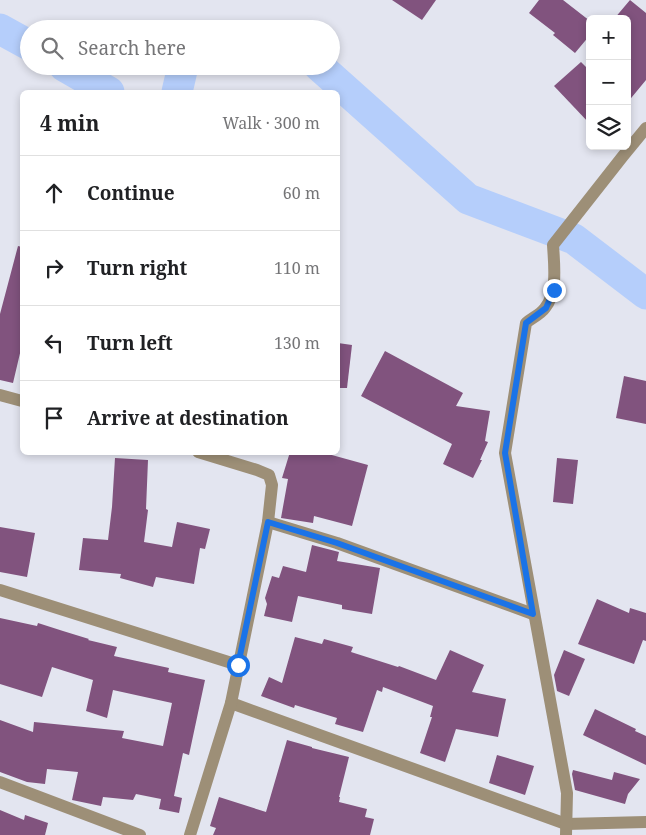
<!DOCTYPE html>
<meta charset="utf-8">
<style>
body{margin:0;font-family:"Noto Serif",serif;background:#f2f2f2;color:#202124}
.controls{position:absolute;right:15px;top:15px;display:grid;overflow:hidden;border-radius:8px;box-shadow:0 2px 8px #0003}
.controls button{width:45px;height:45px;display:grid;place-items:center;padding:0;border:0;border-bottom:1px solid #e0e0e0;background:#fff;color:#202124;font:25px sans-serif}
.stop{position:absolute;width:15px;height:15px;margin:-11px;border:4px solid #1a73e8;border-radius:50%;background:#fff}
.stop.end{background:#1a73e8;border-color:#fff;box-shadow:0 1px 5px #0008}
.list{margin:0;padding:0;list-style:none}
h2{display:flex;justify-content:space-between;align-items:center;height:65px;margin:0;padding:0 20px;font-size:21px}
h2 small{font-size:16px;font-weight:400;color:#757577}
.list li{display:grid;grid-template-columns:32px 1fr auto;gap:15px;align-items:center;box-sizing:border-box;height:75px;padding:0 20px;border-top:1px solid #e0e0e0}
.list b{display:block;font-size:19px;white-space:nowrap}
.list em{font-size:16px;font-style:normal;color:#757577}
.icon{flex:none;width:28px;height:28px;fill:none;stroke:currentColor;stroke-width:2;stroke-linecap:round;stroke-linejoin:round}
.map{position:relative;flex:none;width:646px;height:835px;overflow:hidden}
.search{position:absolute;background:#fff;box-shadow:0 2px 8px #0003;left:20px;top:20px;width:320px;height:55px;display:flex;align-items:center;gap:12px;box-sizing:border-box;padding:0 18px;border-radius:28px;color:#757577;font-size:19px}
.panel{position:absolute;background:#fff;box-shadow:0 2px 8px #0003;left:20px;top:90px;width:320px;height:365px;border-radius:8px}
.map>svg:first-child{display:block}
.lines{fill:none;stroke-linecap:round;stroke-linejoin:round}
.river{stroke:#b5cefb;stroke-width:31}
.building{fill:#81537e}
.street{stroke:#9d8f77;stroke-width:12}
.route{stroke:#1a73e8;stroke-width:6}
</style>
<div class="map">
<svg width="646" height="835" viewBox="0 0 646 835">
<rect width="100%" height="100%" fill="#e3e5f0"/>
<g class="lines">
<g class="river">
<path d="M0 29 29 45"/>
<path d="M64 66 109 92"/>
<path d="M319 66 468 199 574 239 646 294"/>
<path d="M177 92 183 66"/>
</g>
</g>
<g class="building">
<path d="M392 0H436L422 20Z"/>
<path d="M539 0H563L590 21V35L575 53 553 35 555 33 529 13Z"/>
<path d="M630 0 646 13V80L627 103V19H614Z"/>
<path d="M581 62 590 71V124L554 86Z"/>
<path d="M18 246 22 247V349H21L13 383 0 380V314Z"/>
<path d="M338 343 352 345 347 388H338Z"/>
<path d="M385 351 463 393 456 406 490 411 485 441 488 442 480 460H482L473 478 443 464 452 444 361 396Z"/>
<path d="M624 376 646 381V424L616 418Z"/>
<path d="M290 452H321L368 465 352 526 314 516 313 523 281 518 288 479 282 478Z"/>
<path d="M115 458 148 460 146 509 148 510 144 542 172 547 177 522 210 529 205 549 200 548 194 584 156 577 153 587 120 578 121 574 79 570 83 538 108 540 112 507Z"/>
<path d="M557 458 578 460 573 504 553 502Z"/>
<path d="M0 527 35 533 27 577 0 572Z"/>
<path d="M312 545 339 552 337 561 380 568 372 614 342 609V605L298 596 292 622 264 616 267 604 265 598 272 576 279 578 283 566 306 572Z"/>
<path d="M597 599 629 613 630 608 646 613V641L643 640 634 664 578 644Z"/>
<path d="M0 618 37 626 38 623 63 631 89 639 88 640 117 647 114 656 169 668 168 672 205 680 189 755 183 753 174 796 182 798 179 813 159 809 161 799 136 794 133 800 103 797 101 806 72 800 78 772 47 769 45 784 27 782 0 772V720L33 732 34 722 124 731 122 738 163 746 172 703 113 690 107 718 86 711 93 680 52 667 42 697 0 684Z"/>
<path d="M295 637 322 644 324 639 353 647 351 652 398 667 399 666 436 680 450 650 484 665 472 692 506 699 498 737 456 729 445 762 420 753 432 717H430L433 706 383 687 382 692 377 690 363 732 335 724 337 718 295 705 294 708 261 696 269 677 282 683Z"/>
<path d="M564 650 585 659 569 696 557 691 554 675Z"/>
<path d="M595 709 636 729 635 731 646 736V765L583 735Z"/>
<path d="M287 740 312 747V748L349 757 339 797H340L339 802 367 809 365 817 374 819 370 835H213L216 828 210 826 219 797 266 812Z"/>
<path d="M497 755 534 766 525 795 489 783Z"/>
<path d="M573 770 612 780 614 772 640 779 628 794 625 804 575 790 572 774Z"/>
<path d="M0 810 24 820 25 815 48 823 45 835H0Z"/>
</g>
<g class="lines">
<g class="street">
<path d="M0 395 22 401"/>
<path d="M268 522 337 543 533 614"/>
<path d="M0 590 238 665"/>
<path d="M231 703 566 824 646 822"/>
<path d="M0 782 140 835"/>
<path d="M190 835 231 703 268 522 272 485 269 475 257 470 198 452"/>
<path d="M566 835 567 793 505 453 526 323C532 318 541 314 545 308 558 292 554 263 553 245L623 156 646 128"/>
</g>
</g>
<g class="lines">
<path class="route" d="M238 665 268 522 337 543 533 614 505 453 526 323 546 308 554 290"/>
</g>
</svg>
<div class="controls">
<button>+</button>
<button>−</button>
<button><svg class="icon" aria-label="layers" viewBox="0 0 24 24"><path d="M12 4l9 5-9 5-9-5zM3 14l9 5 9-5"/></svg></button>
</div>
<div class="stop" style="left:238px;top:665px"></div>
<div class="stop end" style="left:554px;top:290px"></div>
<div class="search"><svg class="icon" aria-label="search" viewBox="0 0 24 24"><circle cx="10" cy="10" r="6"/><path d="M15 15l6 6"/></svg>Search here</div>
<section class="panel">
<h2>4 min<small>Walk · 300 m</small></h2>
<ul class="list">
<li><svg class="icon" aria-label="ahead" viewBox="0 0 24 24"><path d="M12 20V5M6 11l6-6 6 6"/></svg><div><b>Continue</b></div><em>60 m</em></li>
<li><svg class="icon" aria-label="right" viewBox="0 0 24 24"><path d="M7 20v-9h11M14 6l5 5-5 5"/></svg><div><b>Turn right</b></div><em>110 m</em></li>
<li><svg class="icon" aria-label="left" viewBox="0 0 24 24"><path d="M17 20v-9H6M10 6l-5 5 5 5"/></svg><div><b>Turn left</b></div><em>130 m</em></li>
<li><svg class="icon" aria-label="arrive" viewBox="0 0 24 24"><path d="M6 21V4h12l-3 4 3 4H6"/></svg><div><b>Arrive at destination</b></div></li>
</ul>
</section>
</div>
